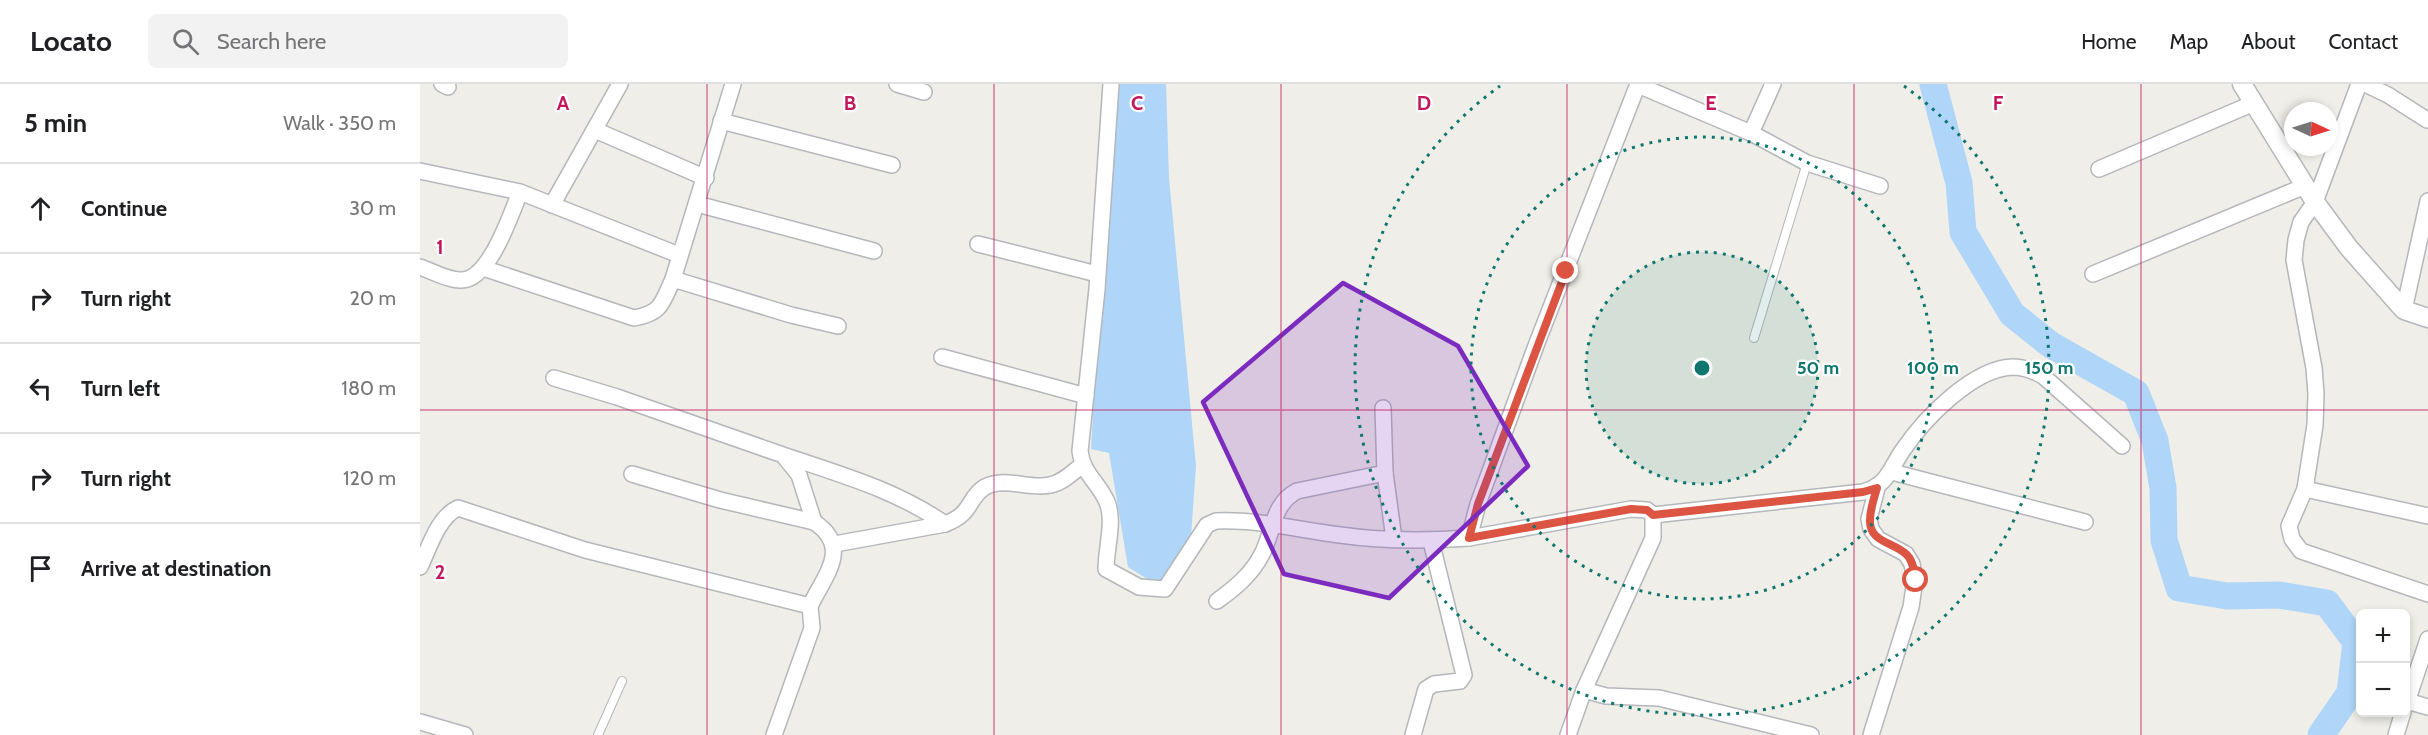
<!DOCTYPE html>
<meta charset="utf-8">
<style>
body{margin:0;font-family:Cabin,sans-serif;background:#f2f2f2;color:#202124}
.controls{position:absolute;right:18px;bottom:18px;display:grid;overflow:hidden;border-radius:9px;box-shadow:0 3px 9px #0003}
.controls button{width:54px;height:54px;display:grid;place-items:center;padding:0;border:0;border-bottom:2px solid #e0e0e0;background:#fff;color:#202124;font:30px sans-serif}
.compass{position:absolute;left:1864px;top:18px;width:54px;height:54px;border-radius:50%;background:#fff;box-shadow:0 3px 9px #0003;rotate:94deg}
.stop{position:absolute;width:18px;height:18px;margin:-14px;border:4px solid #db5542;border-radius:50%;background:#fff}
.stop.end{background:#db5542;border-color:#fff;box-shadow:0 2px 6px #0008}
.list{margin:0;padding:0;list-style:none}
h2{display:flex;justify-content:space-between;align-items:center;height:78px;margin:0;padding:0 24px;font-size:26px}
h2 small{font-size:20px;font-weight:400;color:#757577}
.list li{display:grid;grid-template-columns:39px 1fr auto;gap:18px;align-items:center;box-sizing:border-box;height:90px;padding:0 24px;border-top:2px solid #e0e0e0}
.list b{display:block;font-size:22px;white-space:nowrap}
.list em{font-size:20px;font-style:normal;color:#757577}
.icon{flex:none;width:33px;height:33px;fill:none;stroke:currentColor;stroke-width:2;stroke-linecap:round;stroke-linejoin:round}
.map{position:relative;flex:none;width:2008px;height:651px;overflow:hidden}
header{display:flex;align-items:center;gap:36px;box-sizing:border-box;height:84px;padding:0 30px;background:#fff;border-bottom:2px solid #e0e0e0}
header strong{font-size:28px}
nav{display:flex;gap:33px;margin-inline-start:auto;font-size:21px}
.search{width:420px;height:54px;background:#f2f2f2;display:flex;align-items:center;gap:15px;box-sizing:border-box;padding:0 21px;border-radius:9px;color:#757577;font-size:22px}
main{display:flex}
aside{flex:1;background:#fff}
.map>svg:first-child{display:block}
.water{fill:#afd5f8}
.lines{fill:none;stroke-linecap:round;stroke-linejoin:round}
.river{stroke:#afd5f8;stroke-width:27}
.service-casing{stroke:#b4b7bb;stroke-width:10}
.minor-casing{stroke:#b4b7bb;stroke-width:18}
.tertiary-casing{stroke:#b4b7bb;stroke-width:21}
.service{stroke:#fff;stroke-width:8}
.minor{stroke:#fff;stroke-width:15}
.tertiary{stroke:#fff;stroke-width:18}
.route{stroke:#db5542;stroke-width:8}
.marked{fill:#7b2cbf;fill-opacity:0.2;stroke:#7b2cbf;stroke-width:4.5;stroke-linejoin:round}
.grid{fill:none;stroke:#c2185b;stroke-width:1.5;stroke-opacity:0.55}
.ring{fill:none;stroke:#0f766e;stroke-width:3;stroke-dasharray:3 6}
.grid-label{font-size:20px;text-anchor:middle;font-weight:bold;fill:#c2185b;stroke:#fff;stroke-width:4.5;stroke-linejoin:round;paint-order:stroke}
.centre{fill:#0f766e;stroke:#fff;stroke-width:3}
.ring-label{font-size:18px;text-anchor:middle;font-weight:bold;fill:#0f766e;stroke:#fff;stroke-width:4.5;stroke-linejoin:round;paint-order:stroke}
</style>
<header>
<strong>Locato</strong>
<div class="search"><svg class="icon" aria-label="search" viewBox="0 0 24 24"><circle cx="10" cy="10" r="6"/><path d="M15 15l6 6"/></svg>Search here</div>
<nav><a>Home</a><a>Map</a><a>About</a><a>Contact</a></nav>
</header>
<main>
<aside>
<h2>5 min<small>Walk · 350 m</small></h2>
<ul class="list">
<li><svg class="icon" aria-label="ahead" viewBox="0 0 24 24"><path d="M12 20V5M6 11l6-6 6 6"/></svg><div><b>Continue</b></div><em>30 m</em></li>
<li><svg class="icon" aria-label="right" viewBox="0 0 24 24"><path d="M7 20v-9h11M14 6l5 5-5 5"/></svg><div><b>Turn right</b></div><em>20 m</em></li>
<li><svg class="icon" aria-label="left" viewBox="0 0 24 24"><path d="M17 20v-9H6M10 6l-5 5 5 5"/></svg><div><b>Turn left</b></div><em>180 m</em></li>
<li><svg class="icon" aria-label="right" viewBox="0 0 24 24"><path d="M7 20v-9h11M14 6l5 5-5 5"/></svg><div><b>Turn right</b></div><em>120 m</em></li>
<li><svg class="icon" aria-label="arrive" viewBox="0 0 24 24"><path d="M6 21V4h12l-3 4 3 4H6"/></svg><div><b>Arrive at destination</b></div></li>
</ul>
</aside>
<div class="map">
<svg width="2008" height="651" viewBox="0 0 2008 651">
<rect width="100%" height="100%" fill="#efeee8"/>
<path class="water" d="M700 0H746L749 94 776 382 771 453 737 501 708 483 689 369 671 365 683 154Z"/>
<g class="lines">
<path class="river" d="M1513 0 1539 99 1543 148 1592 230 1631 261 1716 309 1735 357 1743 404 1744 456 1759 504 1807 512 1859 511 1907 519 1936 558 1930 609 1901 651"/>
<defs>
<g id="service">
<path d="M1334 254 1387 79"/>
<path d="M178 651 202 597"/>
</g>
<g id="minor">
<path d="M22 0 28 3"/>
<path d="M477 0 504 8"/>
<path d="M691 0 677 205 660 367C663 391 678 397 687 418 695 437 686 464 686 485L719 503 745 505 787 441 796 437C837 435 879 446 920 451 962 457 1006 457 1049 454"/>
<path d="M1939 0 1895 118 1881 138 1876 156 1874 176 1894 284 1896 310 1895 341 1885 405 1869 442 1872 455 1881 467 2008 510"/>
<path d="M1945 0 1968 11 2007 36"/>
<path d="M1218 1 1331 49 1387 79 1460 102"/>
<path d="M301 37 472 81"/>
<path d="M175 46 286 94"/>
<path d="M1331 49 1353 0"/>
<path d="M1679 85 1834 19"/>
<path d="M0 87 100 108 259 171"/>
<path d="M277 120 454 167"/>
<path d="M132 121 200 0"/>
<path d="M558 160 677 190"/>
<path d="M0 183C12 187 27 196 40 196 69 198 91 130 100 108"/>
<path d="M63 184 214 234C242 229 242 219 253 195L313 0"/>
<path d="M1673 190 1885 102"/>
<path d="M253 195 371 231 418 242"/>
<path d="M1984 226 2008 117"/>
<path d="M522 273 666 312"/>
<path d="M134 294 197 313 363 371 379 391 394 438"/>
<path d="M963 324 965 389 974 455"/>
<path d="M366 372C422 391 476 406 525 440"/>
<path d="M1472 388 1665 438"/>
<path d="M212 390 300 416 394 438C432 463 405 491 390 522"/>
<path d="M1885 405 2008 432"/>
<path d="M1233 431 1443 408C1469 400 1469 386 1483 366 1504 335 1552 285 1592 283 1603 283 1614 287 1623 292L1702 362"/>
<path d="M415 460 525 440C554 429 547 414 565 403 585 392 609 406 630 401 642 399 652 389 662 381"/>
<path d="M0 483C9 464 18 433 38 424L165 466 390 522 392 544 354 651"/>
<path d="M797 517C815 504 832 490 842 470 854 447 852 420 877 407L965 389"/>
<path d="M1164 606 1186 612 1239 614 1391 651"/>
<path d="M1987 617 2008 623"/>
<path d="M1986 621 2008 555"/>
<path d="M0 638 45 651"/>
<path d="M993 651 1006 605 1014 600 1040 597 1044 591 1011 457"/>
<path d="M1148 651 1164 606 1233 454V431L1227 426 1211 425 1049 454 1058 420 1117 259 1218 0"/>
<path d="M1451 651 1491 523 1495 496 1492 480 1486 470 1458 455 1451 445 1449 435 1457 404"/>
<path d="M1976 651 1983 628"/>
</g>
<path id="tertiary" d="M1822 0 1895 118 1929 164 1984 226 2008 234"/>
</defs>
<use href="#service" class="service-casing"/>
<use href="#minor" class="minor-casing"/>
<use href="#tertiary" class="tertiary-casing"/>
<use href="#service" class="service"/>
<use href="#minor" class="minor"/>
<use href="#tertiary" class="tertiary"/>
</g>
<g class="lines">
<path class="route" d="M1146 187 1058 420 1049 454 1211 425 1227 426 1233 431 1443 408 1457 404C1454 414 1450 426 1450 436 1449 458 1473 458 1486 470 1493 476 1494 487 1496 496"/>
</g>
<path class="marked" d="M923 199 1038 262 1108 382 969 514 864 490 783 318Z"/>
<path class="grid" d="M287 0V651M574 0V651M861 0V651M1147 0V651M1434 0V651M1721 0V651M0 326H2008"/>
<circle cx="1282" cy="284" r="116" fill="#0f766e" fill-opacity=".12"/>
<g class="ring">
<circle cx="1282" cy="284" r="116"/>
<circle cx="1282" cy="284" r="231"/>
<path d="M1484 2A347 347 0 1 1 1080 2"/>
</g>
<g class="grid-label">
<text x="143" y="26">A</text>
<text x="430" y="26">B</text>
<text x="717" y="26">C</text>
<text x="1004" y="26">D</text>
<text x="1291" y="26">E</text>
<text x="1578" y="26">F</text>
<text x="20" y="170">1</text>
<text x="20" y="495">2</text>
</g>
<circle cx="1282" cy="284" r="9" class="centre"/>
<g class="ring-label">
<text x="1398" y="290">50 m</text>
<text x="1513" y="290">100 m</text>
<text x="1629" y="290">150 m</text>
</g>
</svg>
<div class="controls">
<button>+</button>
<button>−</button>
</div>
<svg class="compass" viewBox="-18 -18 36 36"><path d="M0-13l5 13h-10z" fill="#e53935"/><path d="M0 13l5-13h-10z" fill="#757577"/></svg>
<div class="stop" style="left:1496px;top:496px"></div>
<div class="stop end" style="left:1146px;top:187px"></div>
</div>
</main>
